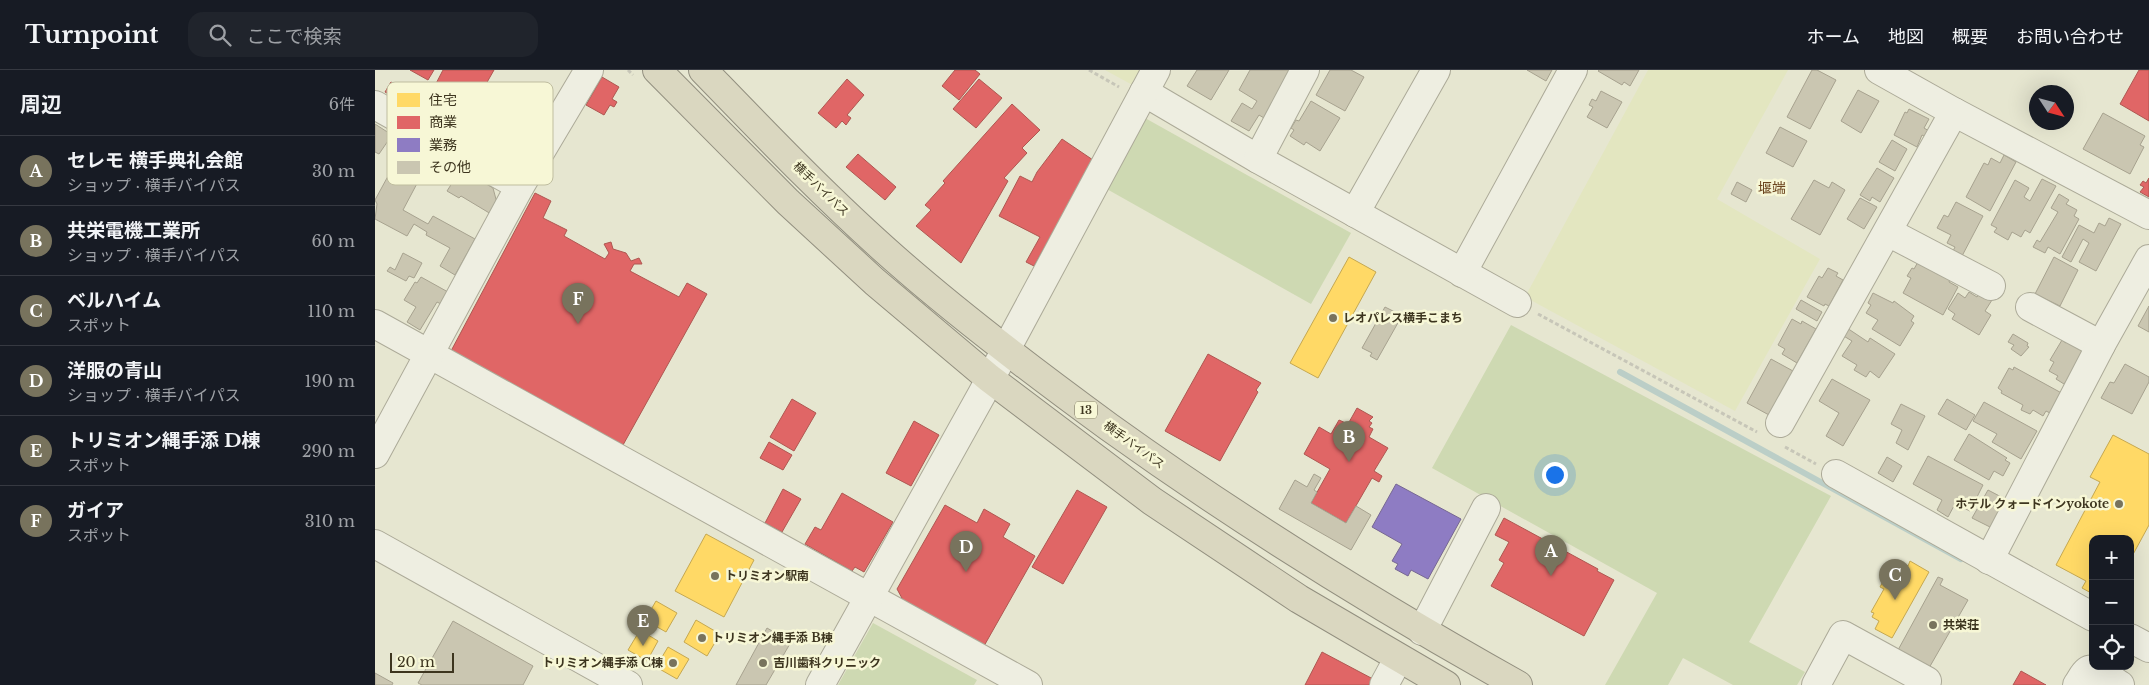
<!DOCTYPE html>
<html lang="ja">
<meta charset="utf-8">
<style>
body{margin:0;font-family:"Libre Baskerville","Noto Sans JP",serif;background:#20242c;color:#f1f3f6}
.controls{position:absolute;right:15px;bottom:15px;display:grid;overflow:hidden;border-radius:10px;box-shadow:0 5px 20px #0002}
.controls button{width:45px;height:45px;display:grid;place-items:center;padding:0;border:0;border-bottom:1px solid #363941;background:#171b24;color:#f1f3f6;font:25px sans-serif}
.compass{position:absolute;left:1654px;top:15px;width:45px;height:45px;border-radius:50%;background:#171b24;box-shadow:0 5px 20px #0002;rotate:126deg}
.scale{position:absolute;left:15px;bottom:12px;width:64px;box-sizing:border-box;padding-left:5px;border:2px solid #3d351f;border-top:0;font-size:14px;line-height:18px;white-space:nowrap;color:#3d351f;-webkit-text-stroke:4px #f7f7d6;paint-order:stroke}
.you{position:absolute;left:1179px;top:404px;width:18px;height:18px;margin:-12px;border:4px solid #fff;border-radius:50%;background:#1a73e8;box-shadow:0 0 0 8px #1a73e833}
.badge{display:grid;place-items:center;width:32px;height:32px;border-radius:50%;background:#78735d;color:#fff;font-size:16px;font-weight:700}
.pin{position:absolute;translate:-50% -41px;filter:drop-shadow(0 1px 2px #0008)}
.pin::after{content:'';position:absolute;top:26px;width:18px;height:15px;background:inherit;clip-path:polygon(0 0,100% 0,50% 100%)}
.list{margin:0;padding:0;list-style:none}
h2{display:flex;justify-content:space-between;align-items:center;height:65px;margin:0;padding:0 20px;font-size:21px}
h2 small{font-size:16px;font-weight:400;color:#9ea1a6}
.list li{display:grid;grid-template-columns:32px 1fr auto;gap:15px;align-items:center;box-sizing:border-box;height:70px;padding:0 20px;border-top:1px solid #363941}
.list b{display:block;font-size:19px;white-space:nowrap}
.list p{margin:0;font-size:16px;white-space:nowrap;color:#9ea1a6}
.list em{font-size:16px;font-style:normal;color:#9ea1a6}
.icon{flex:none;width:28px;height:28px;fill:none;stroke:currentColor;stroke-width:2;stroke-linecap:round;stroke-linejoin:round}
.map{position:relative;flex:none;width:1774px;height:615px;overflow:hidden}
header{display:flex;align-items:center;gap:30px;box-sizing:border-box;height:70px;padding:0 25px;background:#171b24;border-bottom:1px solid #363941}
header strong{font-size:24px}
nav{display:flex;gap:28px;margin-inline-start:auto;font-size:18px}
.search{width:350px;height:45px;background:#20242c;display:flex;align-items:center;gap:12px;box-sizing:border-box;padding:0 18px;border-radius:15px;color:#9ea1a6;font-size:19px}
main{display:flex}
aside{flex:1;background:#171b24}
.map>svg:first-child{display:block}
.farmland{fill:#e3e6c0}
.green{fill:#ced9b2}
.homes{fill:#ffd966;stroke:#c5a851}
.shops{fill:#e06666;stroke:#af5751}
.offices{fill:#8e7cc3;stroke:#766792}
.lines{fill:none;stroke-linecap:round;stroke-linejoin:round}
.stream{stroke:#bbcec7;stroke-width:6}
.building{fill:#cac6b1;stroke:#a7a28f}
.minor-casing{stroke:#acaa98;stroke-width:30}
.highway-casing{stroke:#928f7f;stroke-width:30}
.path{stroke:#c7c6b8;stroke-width:3;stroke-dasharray:4 2.5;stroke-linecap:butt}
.minor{stroke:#eeeee1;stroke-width:28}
.highway{stroke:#dad7c0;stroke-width:28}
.poi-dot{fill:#78735d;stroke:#f7f7d6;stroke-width:2}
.labels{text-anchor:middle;stroke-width:5;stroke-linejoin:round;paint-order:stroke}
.shield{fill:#f7f7d6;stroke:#756f56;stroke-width:1}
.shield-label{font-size:11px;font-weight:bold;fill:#3d351f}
.street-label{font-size:12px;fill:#3d351f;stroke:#f7f7d6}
.poi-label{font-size:12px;font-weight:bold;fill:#3d351f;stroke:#f7f7d6;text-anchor:start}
.neighbourhood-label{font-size:14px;fill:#6b431d;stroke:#f7f7d6}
.key{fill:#f7f7d6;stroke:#bfbd9f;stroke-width:1}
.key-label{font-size:14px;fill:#3d351f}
</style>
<header>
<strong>Turnpoint</strong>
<div class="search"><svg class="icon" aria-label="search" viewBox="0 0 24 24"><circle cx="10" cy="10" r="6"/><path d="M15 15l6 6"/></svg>ここで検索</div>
<nav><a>ホーム</a><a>地図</a><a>概要</a><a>お問い合わせ</a></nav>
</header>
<main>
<aside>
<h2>周辺<small>6件</small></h2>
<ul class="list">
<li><span class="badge">A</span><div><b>セレモ 横手典礼会館</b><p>ショップ · 横手バイパス</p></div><em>30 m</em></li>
<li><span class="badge">B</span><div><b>共栄電機工業所</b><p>ショップ · 横手バイパス</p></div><em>60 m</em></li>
<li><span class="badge">C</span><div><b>ベルハイム</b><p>スポット</p></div><em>110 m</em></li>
<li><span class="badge">D</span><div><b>洋服の青山</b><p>ショップ · 横手バイパス</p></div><em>190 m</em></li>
<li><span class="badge">E</span><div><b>トリミオン縄手添 D棟</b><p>スポット</p></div><em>290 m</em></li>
<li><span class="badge">F</span><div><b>ガイア</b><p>スポット</p></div><em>310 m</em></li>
</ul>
</aside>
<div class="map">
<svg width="1774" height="615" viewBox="0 0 1774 615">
<rect width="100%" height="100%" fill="#e6e6d0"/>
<g class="farmland">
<path d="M730 0H773L763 18Z"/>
<path d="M1273 0H1413L1342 129 1445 189 1360 341 1150 227Z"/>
</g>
<g class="green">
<path d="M770 48 976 163 936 234 730 118Z"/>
<path d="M1136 255 1456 426 1374 572 1430 602 1422 615H1358L1308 588 1293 615H1230L1282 523 1057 398Z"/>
<path d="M498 553 602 610 599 615H463Z"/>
</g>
<g class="homes">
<path d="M974 187 1001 202 943 308 915 293Z"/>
<path d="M1738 365 1774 384V455L1755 490V469H1718V524L1707 518 1711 511 1681 495 1725 412 1715 407Z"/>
<path d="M331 464 379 490 349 547 300 521Z"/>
<path d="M1524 491 1533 496 1535 491 1554 502 1517 568 1500 559 1504 551 1497 547 1499 543 1496 542 1509 519 1505 517 1518 493 1522 495Z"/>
<path d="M281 531 302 543 291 562 270 550Z"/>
<path d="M321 550 345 564 332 586 309 572Z"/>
<path d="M265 560 283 571 272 591 253 580Z"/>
<path d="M293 577 314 589 302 609 281 597Z"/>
</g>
<g class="shops">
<path d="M35 0H59L53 10Z"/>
<path d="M68 0H119L90 51 52 31Z"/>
<path d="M580 0H600L605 4 584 30 567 16Z"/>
<path d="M1764 0H1774V51L1745 34Z"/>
<path d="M227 7 244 17 237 29 242 32 239 37 235 35 229 45 211 35Z"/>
<path d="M472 9 489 25 472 45 476 48 471 55 467 51 461 58 443 43Z"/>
<path d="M604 9 627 28 601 58 578 39Z"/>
<path d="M16 12 34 22 29 32 10 22Z"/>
<path d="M637 34 665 60 647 78 652 83 629 108 633 111 586 193 541 156 556 140 550 135 570 113 568 111Z"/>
<path d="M687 69 718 90 659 196 651 192 665 167 624 146 645 106 657 112 662 102Z"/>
<path d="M483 84 521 117 510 130 471 97Z"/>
<path d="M1774 108V127L1765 122 1769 117 1765 115 1768 111 1771 113Z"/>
<path d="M160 123 176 131 168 148 192 160 189 166 230 189 234 183 229 174 236 172 238 179 251 183 256 191 264 188 267 194H259L255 201 304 227 312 213 332 224 248 375 76 281Z"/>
<path d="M833 284 886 313 881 320 883 322 845 391 790 361Z"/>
<path d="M417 329 441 343 419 381 395 367Z"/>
<path d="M982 338 998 347 994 351 997 353 994 357 998 359 994 367 1013 378 999 401 1007 406 1004 412 997 408 971 453 936 433 955 399 929 384 944 357 956 364 964 350 973 354Z"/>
<path d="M539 351 564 365 536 416 511 403Z"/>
<path d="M394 372 417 385 408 400 385 388Z"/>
<path d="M408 419 426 429 407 462 390 453Z"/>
<path d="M702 420 732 437 688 514 657 497Z"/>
<path d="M467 423 518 452 489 502 480 497 477 501 430 474 440 457 446 460Z"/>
<path d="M570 435 602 453 609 439 635 454 628 467 660 486 609 576 528 530 522 519Z"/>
<path d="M1129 448 1223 499 1222 501 1239 510 1209 566 1116 516 1129 493 1124 490 1134 472 1120 465Z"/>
<path d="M947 582 998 609 995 615H930Z"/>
<path d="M1646 601 1671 615H1638Z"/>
</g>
<path class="offices" d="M1021 414 1086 449 1053 509 1036 500 1033 506 1020 499 1023 494 1017 491 1027 474 997 457Z"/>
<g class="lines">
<path class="stream" d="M1245 302 1586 489"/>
</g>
<g class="building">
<path d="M822 0H854L836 30 812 16Z"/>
<path d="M875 0H917L889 48 884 45 874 61 856 51 867 33 877 39 882 31 864 20Z"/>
<path d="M955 0H976L989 7 970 41 941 25Z"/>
<path d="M1152 0H1177L1171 11Z"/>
<path d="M1224 0H1264L1255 16 1249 12 1247 15 1223 1Z"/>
<path d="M1437 0H1442L1461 10 1435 59 1412 47Z"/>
<path d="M1483 20 1504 31 1486 63 1466 51Z"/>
<path d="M1226 21 1247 32 1232 58 1212 47 1218 37 1214 35 1217 29 1221 31Z"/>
<path d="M936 31 965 48 945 81 931 72 929 75 915 66 919 60 916 58 921 50 924 51Z"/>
<path d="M1534 39 1554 49 1549 58 1554 61 1551 67 1547 65 1542 77 1519 65 1530 42 1532 43Z"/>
<path d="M1728 43 1770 66 1765 75 1769 77 1755 104 1708 79Z"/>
<path d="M0 54 17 65 4 84 0 82Z"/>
<path d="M1405 57 1432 71 1418 97 1391 83Z"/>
<path d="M1517 70 1532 79 1520 101 1504 92Z"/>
<path d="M31 73 66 92 55 111 46 106 28 140 53 154 58 146 100 169 80 205 65 196 75 178 51 165 52 162 39 154 32 166 0 149 2 134 0 130Z"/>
<path d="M1629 85 1641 92 1615 141 1591 127 1609 93 1613 95 1616 88 1625 93Z"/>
<path d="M1502 98 1519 108 1505 132 1497 127 1495 131 1485 125Z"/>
<path d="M86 99 118 118 122 133 116 144 86 126 84 128 72 121Z"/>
<path d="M1667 109 1681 116 1655 163 1650 160 1646 167 1637 162 1633 170 1619 162 1622 158 1616 155 1640 110 1654 118 1649 127 1655 131Z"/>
<path d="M1439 110 1454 118 1457 112 1470 120 1445 165 1416 149Z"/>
<path d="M1362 112 1377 120 1371 132 1356 124Z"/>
<path d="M1684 124 1694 130 1691 134 1702 140 1699 146 1704 149 1685 184 1673 177 1670 183 1658 177 1662 170 1665 172 1683 142 1676 138Z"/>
<path d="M1485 128 1502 137 1489 159 1472 149Z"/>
<path d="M1581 132 1608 146 1587 186 1578 181 1580 177 1572 173 1576 165 1562 158 1569 145 1573 147Z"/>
<path d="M1734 148 1746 154 1721 201 1704 192 1714 173 1708 169 1696 192 1687 187 1704 155 1719 163 1724 153 1730 156Z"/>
<path d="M28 183 47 193 39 208 34 206 31 211 12 201 15 197 20 200Z"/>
<path d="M1679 187 1703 200 1685 236 1660 224Z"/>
<path d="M1543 192 1575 209 1574 212 1583 217 1568 245 1528 223 1536 208 1532 206 1537 198 1539 199Z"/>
<path d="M1453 198 1463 203 1461 206 1468 210 1454 236 1450 234 1449 236 1432 227 1444 206 1447 208Z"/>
<path d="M46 207 73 222 66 234 62 232 45 260 32 252 41 237 29 230 40 212 42 213Z"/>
<path d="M1594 222 1602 227 1605 222 1617 230 1610 241 1616 245 1604 265 1577 249 1580 244 1573 239 1583 223 1590 228Z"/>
<path d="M1498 223 1518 233 1519 231 1539 246 1536 251 1539 253 1525 276 1497 259 1503 250 1491 243 1496 235 1493 233Z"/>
<path d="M1426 230 1447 242 1442 251 1421 239Z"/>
<path d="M1774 236V262L1763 256Z"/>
<path d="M1010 237 1024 244 1020 250 1024 251 1002 290 995 286 997 283 987 278Z"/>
<path d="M1417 249 1426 254 1427 251 1441 259 1422 293 1407 284 1410 279 1403 275Z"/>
<path d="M1472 258 1493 272 1495 268 1520 284 1504 308 1495 301 1491 307 1479 300 1482 295 1467 286 1477 271 1467 265Z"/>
<path d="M1638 264 1653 273 1652 276 1654 277 1646 286 1636 279 1639 275 1633 272Z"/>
<path d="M1694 268 1715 281 1689 314 1681 309 1683 306 1674 301 1679 292 1675 290 1687 270 1691 273Z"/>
<path d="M1396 289 1418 301 1394 345 1372 333Z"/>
<path d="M1750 294 1774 307V312L1757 344 1726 328 1735 312 1739 313Z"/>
<path d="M1639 297 1692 326 1681 346 1671 341 1668 346 1658 340 1655 344 1646 340 1648 335 1626 323 1627 321 1623 318 1634 298 1638 300Z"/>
<path d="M1457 309 1495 330 1468 376 1451 366 1464 343 1444 331Z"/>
<path d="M1572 329 1600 345 1591 360 1563 344Z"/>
<path d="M1609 332 1662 361 1646 389 1617 372 1622 364 1598 351Z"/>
<path d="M1526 334 1550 346 1533 380 1521 373 1527 360 1516 354Z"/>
<path d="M1594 364 1632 388 1630 390 1635 393 1628 406 1619 401 1614 410 1579 390Z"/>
<path d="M1553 386 1608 415 1595 441 1580 434 1573 447 1562 440 1567 430 1538 414Z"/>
<path d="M1512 387 1527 396 1518 412 1503 403Z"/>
<path d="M939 404 946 408 939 420 942 422 936 433 971 453 981 436 996 445 976 480 904 439 920 410 932 417Z"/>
<path d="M1613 420 1634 431 1619 459 1597 448Z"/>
<path d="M1563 507 1568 509 1565 515 1593 530 1554 598 1523 580Z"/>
<path d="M78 551 158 596 148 615H47L43 613Z"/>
<path d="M392 558 416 572 391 615H361Z"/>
<path d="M0 603 18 613 17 615H0Z"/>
</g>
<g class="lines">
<defs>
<g id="minor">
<path d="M1504 0 1579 42 1774 145"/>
<path d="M769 22 883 89 930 0"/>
<path d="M0 35 145 116"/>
<path d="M883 89 1142 233"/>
<path d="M980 143 1061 0"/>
<path d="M1513 162 1616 216"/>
<path d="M1087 203 1198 0"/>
<path d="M1655 237 1726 275"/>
<path d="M0 254 653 615"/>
<path d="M1405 353 1579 42"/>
<path d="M0 384 145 116 214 0"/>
<path d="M1461 404 1718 547"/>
<path d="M0 474 253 615"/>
<path d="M1614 490 1726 275 1774 189"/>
<path d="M1047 561 1111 438"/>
<path d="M1755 568 1774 578"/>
<path d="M445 615 607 324 781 0"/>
<path d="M1009 615 1023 589"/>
<path d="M1441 615 1468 565 1552 611"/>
<path d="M1702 615C1705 611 1708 604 1712 601 1720 595 1738 611 1745 615"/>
</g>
<g id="highway">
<path d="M282 0 413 132 500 212 614 308 777 431 924 529 1071 615"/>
<path d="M328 0C390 64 452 129 519 188 587 248 660 303 734 357 865 451 1002 536 1143 615"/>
</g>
</defs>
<use href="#minor" class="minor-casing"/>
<use href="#highway" class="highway-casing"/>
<g class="path">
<path d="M253 0 258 5"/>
<path d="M714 0 744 17"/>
<path d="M1163 244 1382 362"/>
<path d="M1410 377 1441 394"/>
</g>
<use href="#minor" class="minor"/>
<use href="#highway" class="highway"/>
</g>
<g class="poi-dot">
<circle cx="958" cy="248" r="5"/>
<circle cx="1744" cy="434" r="5"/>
<circle cx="340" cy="506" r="5"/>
<circle cx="1558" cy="555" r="5"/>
<circle cx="327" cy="568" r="5"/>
<circle cx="298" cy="593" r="5"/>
<circle cx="388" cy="593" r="5"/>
</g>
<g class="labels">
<rect class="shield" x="700" y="331.5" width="22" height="17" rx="4"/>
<g class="shield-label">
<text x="711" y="344">13</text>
</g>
<g class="street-label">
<text transform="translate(446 119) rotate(44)" y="4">横手バイパス</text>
<text transform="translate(759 375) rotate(36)" y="4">横手バイパス</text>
</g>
<g class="poi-label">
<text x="968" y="252">レオパレス横手こまち</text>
<text x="1734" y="438" text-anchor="end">ホテル クォードインyokote</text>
<text x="350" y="510">トリミオン駅南</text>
<text x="1568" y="559">共栄荘</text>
<text x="337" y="572">トリミオン縄手添 B棟</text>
<text x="288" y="597" text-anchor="end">トリミオン縄手添 C棟</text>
<text x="398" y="597">吉川歯科クリニック</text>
</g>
<g class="neighbourhood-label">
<text x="1397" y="123">堰端</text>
</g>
</g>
<rect x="12" y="12" width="166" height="103" rx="8" class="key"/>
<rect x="22" y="23" width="23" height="14" fill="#ffd966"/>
<rect x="22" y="46" width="23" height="13" fill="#e06666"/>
<rect x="22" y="68" width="23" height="14" fill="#8e7cc3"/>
<rect x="22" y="91" width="23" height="13" fill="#cac6b1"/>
<g class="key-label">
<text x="54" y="35">住宅</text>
<text x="54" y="57">商業</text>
<text x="54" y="80">業務</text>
<text x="54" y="102">その他</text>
</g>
</svg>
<div class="controls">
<button>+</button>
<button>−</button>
<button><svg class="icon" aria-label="locate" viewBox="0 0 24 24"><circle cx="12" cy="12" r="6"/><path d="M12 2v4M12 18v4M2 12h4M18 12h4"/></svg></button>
</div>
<svg class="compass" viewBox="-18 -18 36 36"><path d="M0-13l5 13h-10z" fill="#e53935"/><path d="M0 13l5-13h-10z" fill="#9ea1a6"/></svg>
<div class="scale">20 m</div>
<div class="you"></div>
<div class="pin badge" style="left:1176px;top:506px">A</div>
<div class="pin badge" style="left:974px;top:392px">B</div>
<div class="pin badge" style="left:1520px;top:530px">C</div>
<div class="pin badge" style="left:591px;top:502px">D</div>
<div class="pin badge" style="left:268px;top:576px">E</div>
<div class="pin badge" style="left:203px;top:254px">F</div>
</div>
</main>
